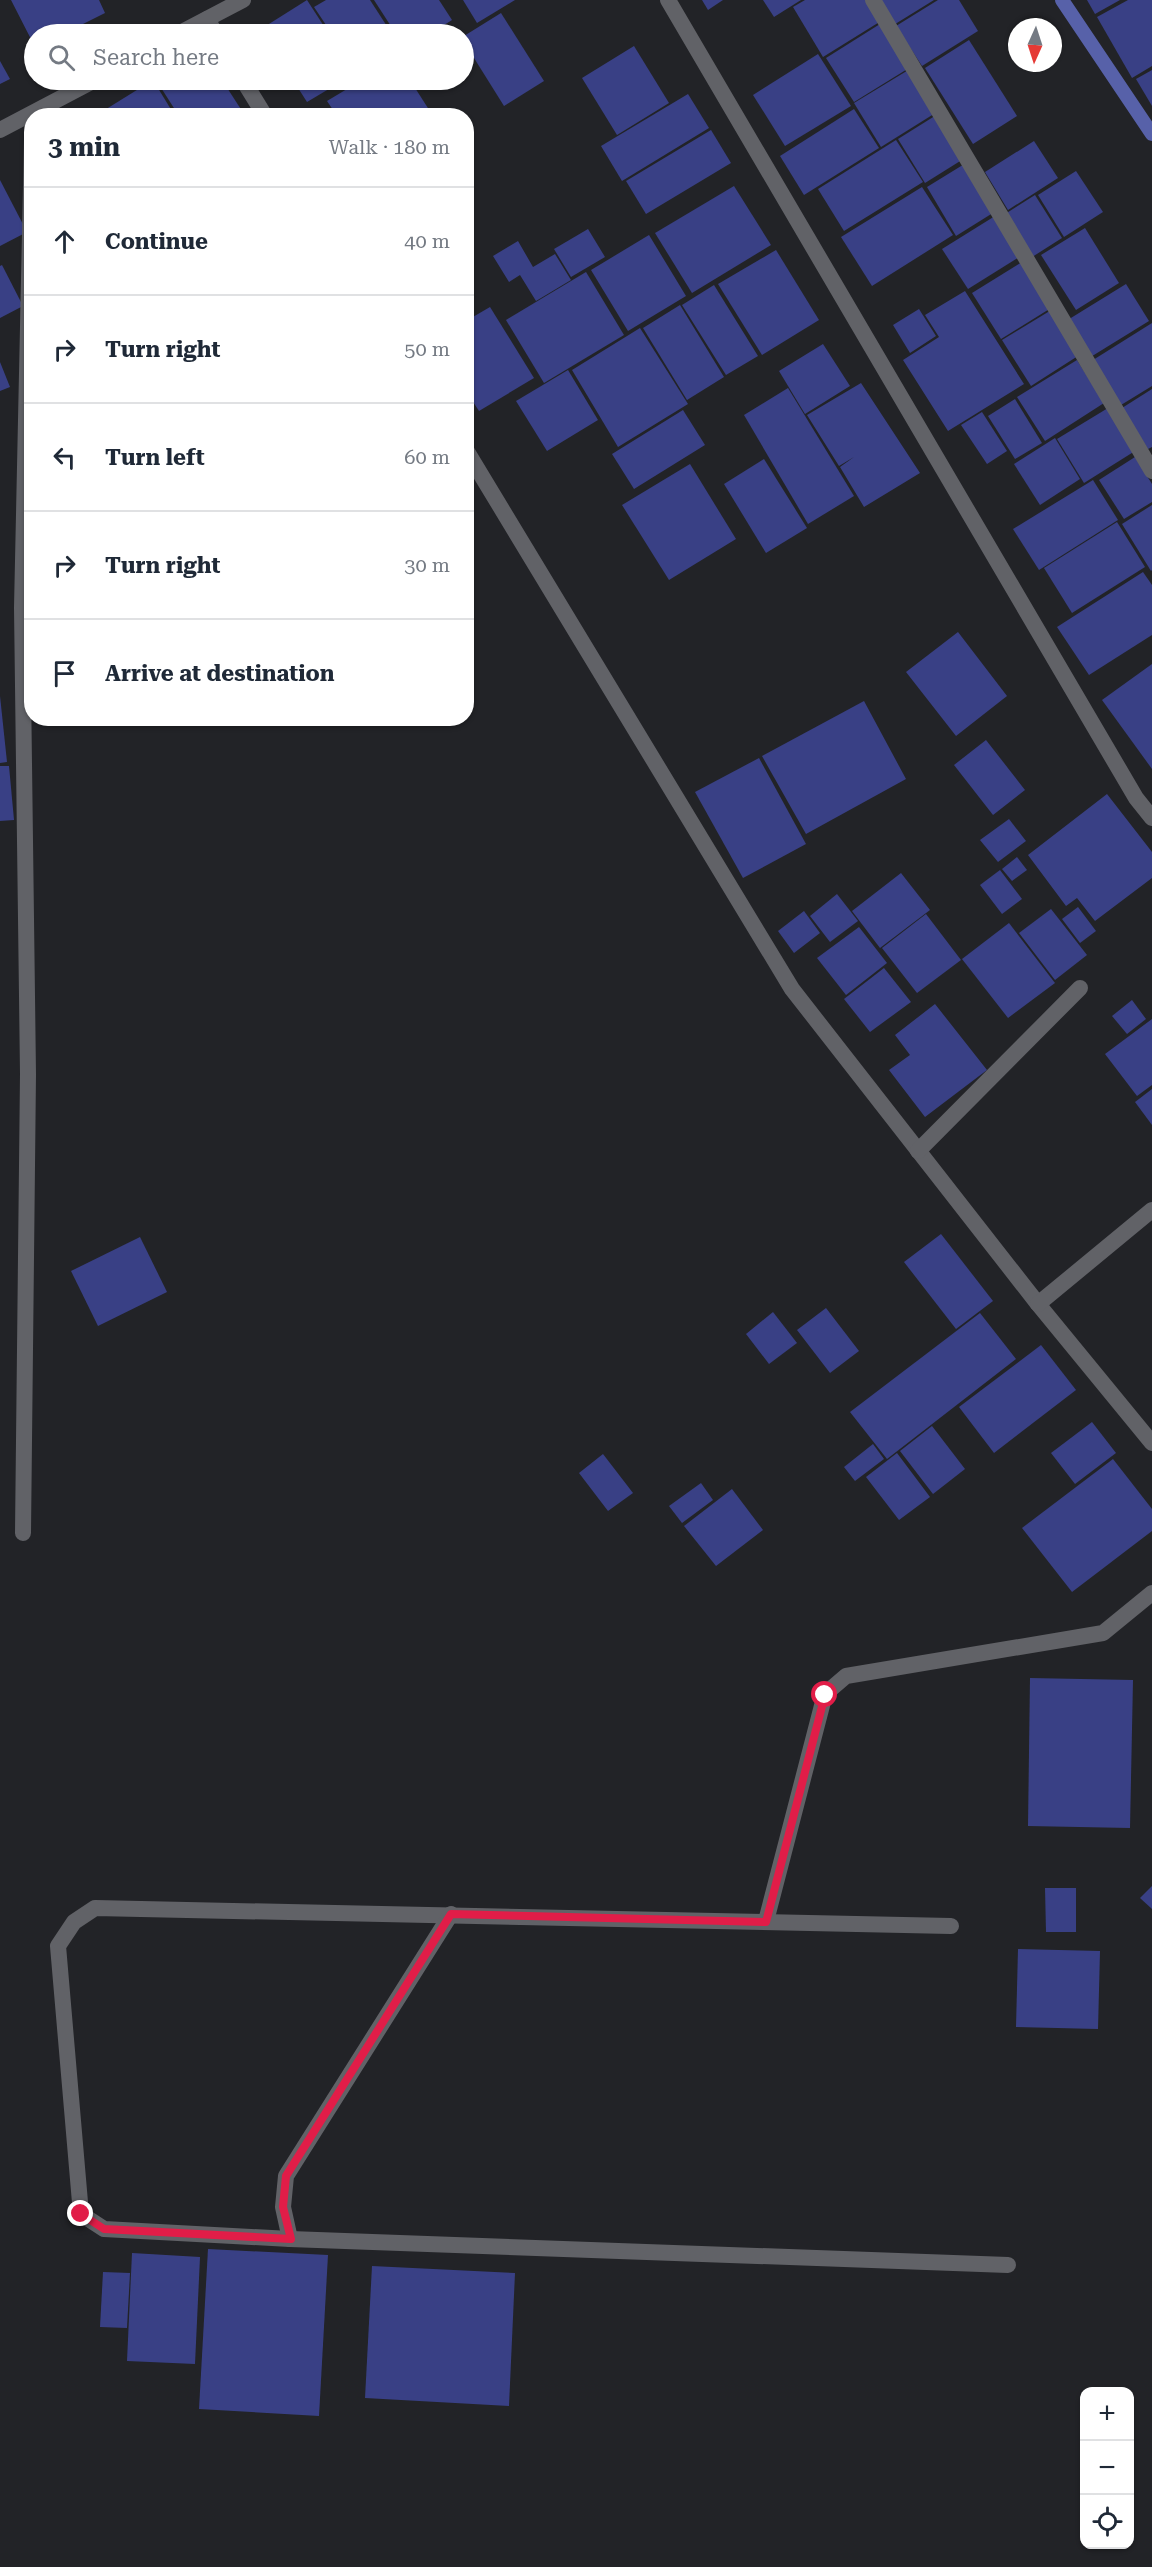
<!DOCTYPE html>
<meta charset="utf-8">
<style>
body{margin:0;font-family:"Roboto Serif",serif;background:#f2f2f3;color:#1f2937}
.controls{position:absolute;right:18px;bottom:18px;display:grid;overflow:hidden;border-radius:12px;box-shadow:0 2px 4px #0004}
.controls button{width:54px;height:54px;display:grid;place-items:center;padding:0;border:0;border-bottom:2px solid #e0e1e3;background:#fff;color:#1f2937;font:30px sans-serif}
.compass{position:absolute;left:1008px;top:18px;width:54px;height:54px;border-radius:50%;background:#fff;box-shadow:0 2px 4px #0004;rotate:183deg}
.stop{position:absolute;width:18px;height:18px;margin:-14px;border:4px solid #e11d48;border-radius:50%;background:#fff}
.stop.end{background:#e11d48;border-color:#fff;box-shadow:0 2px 6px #0008}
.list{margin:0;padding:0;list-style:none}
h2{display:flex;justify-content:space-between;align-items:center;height:78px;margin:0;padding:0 24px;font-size:26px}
h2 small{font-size:20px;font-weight:400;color:#747a83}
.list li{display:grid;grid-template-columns:39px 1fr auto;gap:18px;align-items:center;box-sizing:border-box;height:108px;padding:0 24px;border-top:2px solid #e0e1e3}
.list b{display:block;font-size:22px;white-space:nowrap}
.list em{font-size:20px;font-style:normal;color:#747a83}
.icon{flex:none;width:33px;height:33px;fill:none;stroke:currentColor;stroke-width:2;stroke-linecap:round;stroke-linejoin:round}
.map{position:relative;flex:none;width:1152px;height:2567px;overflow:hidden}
.search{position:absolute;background:#fff;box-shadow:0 2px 4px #0004;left:24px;top:24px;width:450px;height:66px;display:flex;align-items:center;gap:15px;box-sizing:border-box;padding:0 21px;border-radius:33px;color:#747a83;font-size:22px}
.panel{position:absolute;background:#fff;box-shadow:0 2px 4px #0004;left:24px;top:108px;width:450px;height:618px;border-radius:24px}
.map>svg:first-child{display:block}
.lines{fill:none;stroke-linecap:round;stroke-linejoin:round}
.stream{stroke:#5761a9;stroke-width:14}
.building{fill:#394085}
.minor{stroke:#616267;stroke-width:16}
.route{stroke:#e11d48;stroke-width:8}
</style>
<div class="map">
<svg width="1152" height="2567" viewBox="0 0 1152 2567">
<rect width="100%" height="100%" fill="#222327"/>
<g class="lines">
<path class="stream" d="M1062 0 1152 134"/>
</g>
<g class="building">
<path d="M11 0H99L105 13 63 34H34V45Z"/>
<path d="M307 0 329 34H265L261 29Z"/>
<path d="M326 0H370L392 34H332L314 7Z"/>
<path d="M374 0H439L452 20 430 34H396Z"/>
<path d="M463 0H515L477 23Z"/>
<path d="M702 0H723L708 10Z"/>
<path d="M763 0H801L774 17Z"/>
<path d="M805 0H868L881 21 823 57 793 7Z"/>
<path d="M876 0H934L892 26Z"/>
<path d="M938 0H959L978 31 922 66 896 26Z"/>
<path d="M1087 0H1120L1095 14Z"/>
<path d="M1128 0H1152V66L1132 78 1097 17Z"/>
<path d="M501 13 544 81 504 106 464 42V36Z"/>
<path d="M880 24 909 68 854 102 826 58Z"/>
<path d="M969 40 1017 116 973 144 925 68Z"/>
<path d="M634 46 669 103 617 135 582 78Z"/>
<path d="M818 54 851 106 785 146 753 95Z"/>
<path d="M0 61 10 79 0 84Z"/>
<path d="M910 69 937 112 881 147 854 103Z"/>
<path d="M1152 70V106L1136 79Z"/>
<path d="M153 80 175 116H95Z"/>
<path d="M163 80H222L244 114 179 116 158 83Z"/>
<path d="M293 80H344L307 102Z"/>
<path d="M362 80H410L433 116H337L327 101Z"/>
<path d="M688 94 709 128 622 181 601 146Z"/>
<path d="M854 109 879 148 804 195 780 156Z"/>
<path d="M938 114 965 158 925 183 898 139Z"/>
<path d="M711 130 731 163 646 214 626 181Z"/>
<path d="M896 140 923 182 844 231 818 189Z"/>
<path d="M1034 141 1058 178 1008 210 985 172Z"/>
<path d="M966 163 996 211 956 236 927 187Z"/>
<path d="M1076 171 1103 212 1064 237 1038 195Z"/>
<path d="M0 180 27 232 0 246Z"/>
<path d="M734 186 771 245 692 293 655 233Z"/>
<path d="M922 187 953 235 872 286 841 237Z"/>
<path d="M1035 195 1062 238 1029 259 1002 216Z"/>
<path d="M995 216 1021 256 968 289 942 249Z"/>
<path d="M1085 228 1119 283 1076 310 1041 255Z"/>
<path d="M588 229 605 257 571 277 554 249Z"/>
<path d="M649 235 686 296 628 331 591 270Z"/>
<path d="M518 241 533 267 555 254 571 280 536 301 520 275 509 282 493 256Z"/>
<path d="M776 250 819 320 762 355 718 284Z"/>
<path d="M1022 262 1051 308 1001 339 972 293Z"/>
<path d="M2 265 23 306 0 318V266Z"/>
<path d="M586 272 624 335 544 383 506 320Z"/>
<path d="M1126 284 1149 321 1089 358 1066 321Z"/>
<path d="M714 285 758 356 726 375 682 305Z"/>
<path d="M965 291 1024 384 948 431 903 360 939 337 925 315Z"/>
<path d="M680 305 724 377 687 400 643 328Z"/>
<path d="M490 307 534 378 479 411 466 391V321Z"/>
<path d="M919 309 936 336 910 353 893 325Z"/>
<path d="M1053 309 1081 354 1031 386 1002 340Z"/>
<path d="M1152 323V386L1121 405 1093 360Z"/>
<path d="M640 328 688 404 618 447 572 370Z"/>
<path d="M823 344 850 386 805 414 779 371Z"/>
<path d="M1077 360 1104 403 1045 441 1017 397Z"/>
<path d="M0 362 10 387 0 391Z"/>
<path d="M568 370 598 420 547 451 516 401Z"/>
<path d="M861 383 920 473 864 507 840 467 854 457 839 466 807 415Z"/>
<path d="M788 388 854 496 808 524 744 415Z"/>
<path d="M1152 389V447L1148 449 1122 408Z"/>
<path d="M1015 399 1042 443 1015 459 988 416Z"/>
<path d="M1108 408 1135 451 1084 483 1057 439Z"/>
<path d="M683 410 705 445 634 489 612 454Z"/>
<path d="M982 412 1007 451 987 464 961 425Z"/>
<path d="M1055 438 1080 479 1040 505 1014 464Z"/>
<path d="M1135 457 1152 484V502L1124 519 1099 480Z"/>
<path d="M764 459 807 528 766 553 724 484Z"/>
<path d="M690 464 736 539 669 580 622 505Z"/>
<path d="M1093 480 1118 520 1039 570 1013 529Z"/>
<path d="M1152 505V570L1151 571 1122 524Z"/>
<path d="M1117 522 1145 567 1072 613 1044 568Z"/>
<path d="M1143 572 1152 585V635L1089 675 1057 627Z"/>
<path d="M958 632 1007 696 956 736 906 672Z"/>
<path d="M1152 664V769L1102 700Z"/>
<path d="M0 696 7 762 0 763Z"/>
<path d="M864 701 906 779 806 834 762 756Z"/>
<path d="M986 740 1025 790 993 815 954 765Z"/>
<path d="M759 758 806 844 743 878 695 792Z"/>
<path d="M0 766H9L14 820 0 821Z"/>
<path d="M1107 794 1152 852V878L1095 921 1077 898 1066 906 1028 855Z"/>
<path d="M1009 819 1026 841 998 862 980 840Z"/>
<path d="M1017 857 1027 870 1012 881 1002 869Z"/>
<path d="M1000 870 1022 899 1002 914 980 885Z"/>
<path d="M901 873 930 910 880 948 852 911Z"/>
<path d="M837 894 858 921 830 942 810 916Z"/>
<path d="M1078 907 1096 931 1080 943 1062 919Z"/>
<path d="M1051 909 1087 955 1055 980 1019 933Z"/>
<path d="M804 911 820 933 794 953 778 931Z"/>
<path d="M926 914 961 960 917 993 882 948Z"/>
<path d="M1009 923 1055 983 1008 1018 962 959Z"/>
<path d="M859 927 887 963 846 995 817 958Z"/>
<path d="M884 968 911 1002 870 1032 844 999Z"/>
<path d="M1132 1000 1146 1019 1127 1034 1112 1016Z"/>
<path d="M935 1004 987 1070 925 1117 889 1070 910 1055 895 1035Z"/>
<path d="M1152 1019V1085L1137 1096 1105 1054Z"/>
<path d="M1152 1089V1125L1135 1102Z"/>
<path d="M941 1234 993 1301 956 1329 904 1262Z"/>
<path d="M140 1237 167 1292 98 1326 71 1271Z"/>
<path d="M826 1308 859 1351 830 1373 797 1330Z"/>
<path d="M773 1312 797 1343 769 1364 746 1334Z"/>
<path d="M980 1313 1016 1359 887 1459 850 1412Z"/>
<path d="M1041 1345 1076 1390 994 1453 959 1407Z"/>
<path d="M1092 1422 1116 1453 1075 1484 1051 1453Z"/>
<path d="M932 1426 965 1469 933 1494 900 1451Z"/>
<path d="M873 1444 884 1459 855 1481 844 1467Z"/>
<path d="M897 1453 930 1497 899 1520 866 1477Z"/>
<path d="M603 1454 633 1493 608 1511 579 1473Z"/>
<path d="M1113 1459 1152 1509V1531L1072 1592 1022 1528Z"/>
<path d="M701 1483 713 1500 682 1523 669 1506Z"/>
<path d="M732 1489 763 1530 716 1566 684 1526Z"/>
<path d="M1030 1678 1133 1680 1130 1828 1028 1826Z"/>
<path d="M1152 1886V1909L1140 1898Z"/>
<path d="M1045 1888H1076V1932H1046Z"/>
<path d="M1018 1949 1100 1951 1098 2029 1016 2027Z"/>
<path d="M208 2249 328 2255 319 2416 199 2409Z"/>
<path d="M132 2253 200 2257 195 2364 127 2361Z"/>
<path d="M372 2266 515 2273 509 2406 365 2398Z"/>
<path d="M103 2272 130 2273 127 2328 100 2327Z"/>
</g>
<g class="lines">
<g class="minor">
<path d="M668 0 1136 798 1152 818"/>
<path d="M873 0 1152 471"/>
<path d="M207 19 216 34"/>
<path d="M178 34 243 0"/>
<path d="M243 80 265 116"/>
<path d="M0 130 95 80"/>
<path d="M466 450 792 989 1038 1304 1152 1443"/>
<path d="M918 1151 1080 988"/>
<path d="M1038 1304 1152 1210"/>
<path d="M23 1533 28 1074 22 608 32 139"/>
<path d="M766 1921 825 1694 846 1676 1103 1633 1152 1593"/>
<path d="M951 1926 95 1908 74 1922 58 1946 81 2214 104 2229 290 2239 1008 2265"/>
<path d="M290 2239 283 2207 286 2176 451 1914"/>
</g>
</g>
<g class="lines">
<path class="route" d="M81 2214 104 2229 291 2239 283 2207 286 2176 451 1914 766 1922 825 1695"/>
</g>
</svg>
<div class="controls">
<button>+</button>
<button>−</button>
<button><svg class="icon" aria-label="locate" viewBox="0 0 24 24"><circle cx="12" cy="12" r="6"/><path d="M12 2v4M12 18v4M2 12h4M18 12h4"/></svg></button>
</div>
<svg class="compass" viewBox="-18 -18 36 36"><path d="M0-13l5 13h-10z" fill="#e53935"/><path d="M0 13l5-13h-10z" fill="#747a83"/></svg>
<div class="stop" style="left:825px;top:1695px"></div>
<div class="stop end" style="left:81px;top:2214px"></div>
<div class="search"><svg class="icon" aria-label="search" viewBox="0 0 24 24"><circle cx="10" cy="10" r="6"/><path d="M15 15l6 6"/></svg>Search here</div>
<section class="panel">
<h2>3 min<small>Walk · 180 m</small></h2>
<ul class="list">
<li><svg class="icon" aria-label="ahead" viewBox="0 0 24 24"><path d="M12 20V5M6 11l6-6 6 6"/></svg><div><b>Continue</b></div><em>40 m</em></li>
<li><svg class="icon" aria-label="right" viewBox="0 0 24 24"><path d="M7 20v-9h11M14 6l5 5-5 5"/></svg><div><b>Turn right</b></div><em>50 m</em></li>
<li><svg class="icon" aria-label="left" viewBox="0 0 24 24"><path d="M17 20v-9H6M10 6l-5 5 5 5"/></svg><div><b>Turn left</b></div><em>60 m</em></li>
<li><svg class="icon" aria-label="right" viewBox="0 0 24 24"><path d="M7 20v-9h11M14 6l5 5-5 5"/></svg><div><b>Turn right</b></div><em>30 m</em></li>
<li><svg class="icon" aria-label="arrive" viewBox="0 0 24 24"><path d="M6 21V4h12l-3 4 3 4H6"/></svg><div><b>Arrive at destination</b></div></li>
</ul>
</section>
</div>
